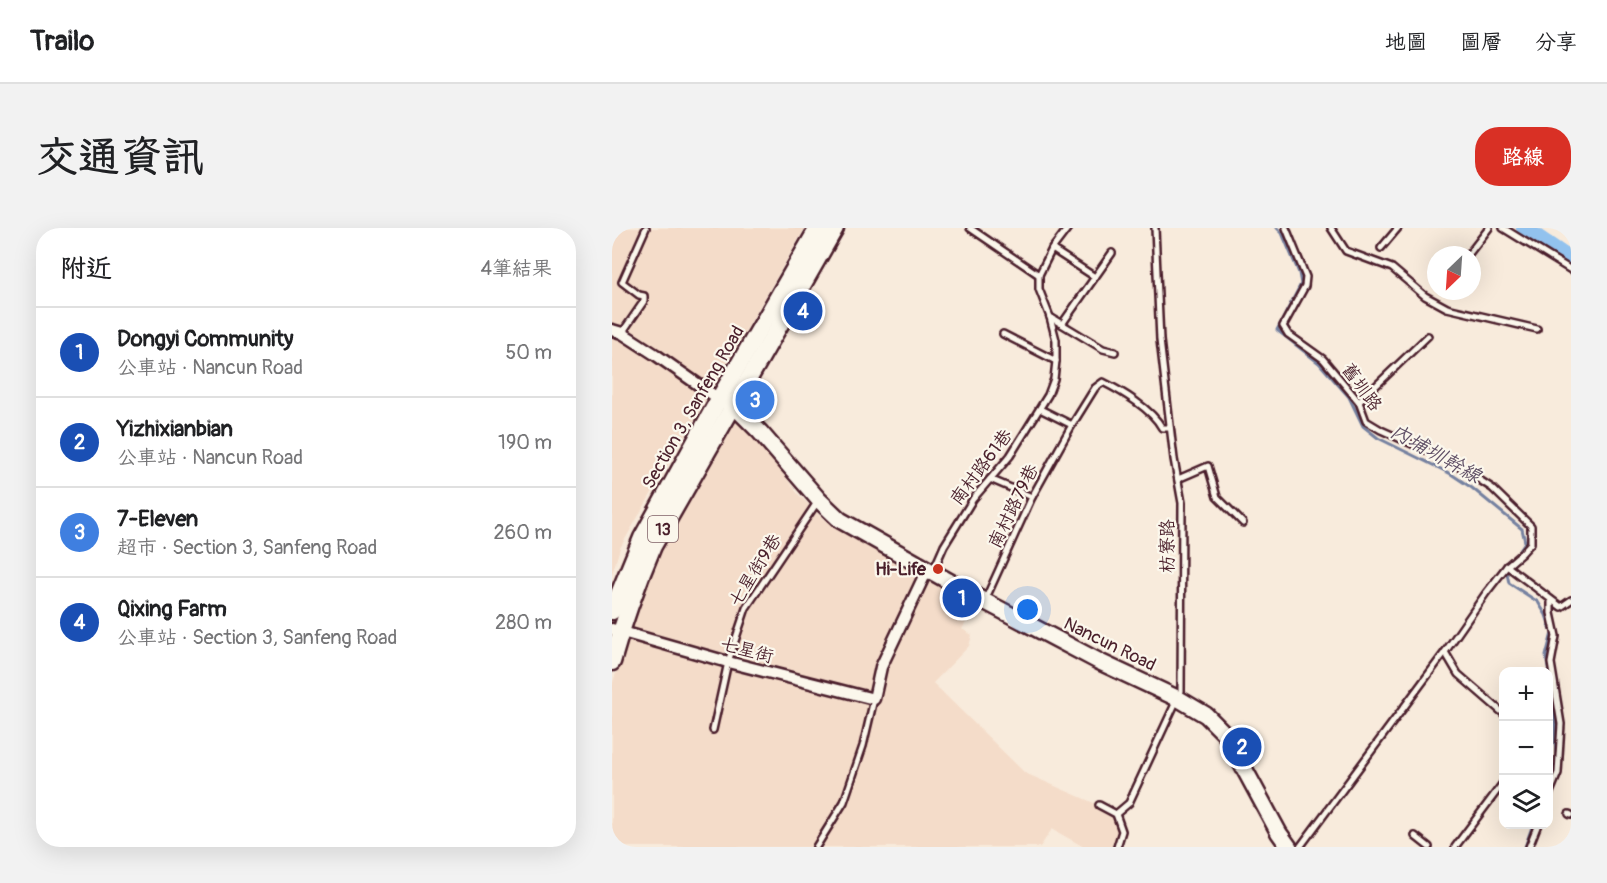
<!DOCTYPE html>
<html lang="zh-TW">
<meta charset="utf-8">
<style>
body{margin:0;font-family:Pangolin,"LXGW WenKai TC",sans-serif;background:#f2f2f2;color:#202124}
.controls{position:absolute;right:18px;bottom:18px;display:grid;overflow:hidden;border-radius:12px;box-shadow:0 6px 24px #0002}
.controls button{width:54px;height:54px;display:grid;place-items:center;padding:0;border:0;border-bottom:2px solid #e0e0e0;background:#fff;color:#202124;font:30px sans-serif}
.compass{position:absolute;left:815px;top:18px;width:54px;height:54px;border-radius:50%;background:#fff;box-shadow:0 6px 24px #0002;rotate:205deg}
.you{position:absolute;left:416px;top:382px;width:21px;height:21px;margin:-15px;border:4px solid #fff;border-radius:50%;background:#1a73e8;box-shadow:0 0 0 9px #1a73e833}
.badge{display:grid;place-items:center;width:39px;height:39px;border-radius:50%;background:#d93025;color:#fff;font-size:20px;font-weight:700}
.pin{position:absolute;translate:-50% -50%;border:3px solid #fff;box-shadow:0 2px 6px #0006}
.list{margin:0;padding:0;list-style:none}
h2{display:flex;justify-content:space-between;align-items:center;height:78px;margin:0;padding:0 24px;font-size:26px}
h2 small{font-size:20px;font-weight:400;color:#757577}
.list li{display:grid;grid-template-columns:39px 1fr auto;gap:18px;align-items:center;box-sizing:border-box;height:90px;padding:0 24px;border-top:2px solid #e0e0e0}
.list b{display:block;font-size:22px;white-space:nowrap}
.list p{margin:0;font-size:20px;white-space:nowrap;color:#757577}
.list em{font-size:20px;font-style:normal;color:#757577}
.icon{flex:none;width:33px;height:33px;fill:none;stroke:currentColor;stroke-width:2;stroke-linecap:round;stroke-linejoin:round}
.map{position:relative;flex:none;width:959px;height:619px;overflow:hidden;border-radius:24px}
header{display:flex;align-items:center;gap:36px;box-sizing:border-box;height:84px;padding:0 30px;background:#fff;border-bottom:2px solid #e0e0e0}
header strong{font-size:28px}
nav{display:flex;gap:33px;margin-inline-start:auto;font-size:21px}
.intro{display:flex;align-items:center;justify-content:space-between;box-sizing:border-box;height:144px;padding:0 36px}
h1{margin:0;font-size:42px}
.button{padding:15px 27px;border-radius:24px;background:#d93025;color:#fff;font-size:21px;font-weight:700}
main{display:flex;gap:36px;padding:0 36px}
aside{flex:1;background:#fff;border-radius:24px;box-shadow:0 6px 24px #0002}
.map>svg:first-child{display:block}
.built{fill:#f4dcc9}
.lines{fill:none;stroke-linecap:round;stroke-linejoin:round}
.stream{stroke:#7581a0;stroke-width:3}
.river{stroke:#92c2ee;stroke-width:16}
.lane-casing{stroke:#4a1f2b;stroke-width:10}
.street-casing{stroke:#4a1f2b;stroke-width:15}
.secondary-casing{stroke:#4a1f2b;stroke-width:20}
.primary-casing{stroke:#4a1f2b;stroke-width:21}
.lane{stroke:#fbf7ec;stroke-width:5}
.street{stroke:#fbf7ec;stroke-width:10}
.secondary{stroke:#fbf7ec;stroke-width:15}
.primary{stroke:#fbf7ec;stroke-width:16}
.poi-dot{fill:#c8321e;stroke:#fbf7ec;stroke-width:2}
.labels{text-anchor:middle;stroke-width:4.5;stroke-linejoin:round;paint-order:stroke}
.shield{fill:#fbf7ec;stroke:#7f6065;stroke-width:1.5}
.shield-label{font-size:16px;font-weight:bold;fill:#4a1f2b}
.street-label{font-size:18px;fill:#4a1f2b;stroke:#fbf7ec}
.poi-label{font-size:18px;font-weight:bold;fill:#4a1f2b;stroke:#fbf7ec;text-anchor:end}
.water-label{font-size:20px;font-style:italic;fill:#605066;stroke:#fbf7ec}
</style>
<header>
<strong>Trailo</strong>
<nav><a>地圖</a><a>圖層</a><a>分享</a></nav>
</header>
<div class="intro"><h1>交通資訊</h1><a class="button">路線</a></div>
<main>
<aside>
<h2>附近<small>4筆結果</small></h2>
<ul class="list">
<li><span class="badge" style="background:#1a4fb4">1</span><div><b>Dongyi Community</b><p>公車站 · Nancun Road</p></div><em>50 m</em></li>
<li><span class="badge" style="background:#1a4fb4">2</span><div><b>Yizhixianbian</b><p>公車站 · Nancun Road</p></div><em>190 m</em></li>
<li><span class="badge" style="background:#3f7fe0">3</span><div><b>7-Eleven</b><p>超市 · Section 3, Sanfeng Road</p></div><em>260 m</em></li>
<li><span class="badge" style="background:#1a4fb4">4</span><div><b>Qixing Farm</b><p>公車站 · Section 3, Sanfeng Road</p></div><em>280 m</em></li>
</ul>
</aside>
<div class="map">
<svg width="959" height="619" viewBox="0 0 959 619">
<rect width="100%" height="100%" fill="#f8ebdc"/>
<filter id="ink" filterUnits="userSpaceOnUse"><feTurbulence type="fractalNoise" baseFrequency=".0167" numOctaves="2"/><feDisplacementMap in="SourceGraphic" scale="12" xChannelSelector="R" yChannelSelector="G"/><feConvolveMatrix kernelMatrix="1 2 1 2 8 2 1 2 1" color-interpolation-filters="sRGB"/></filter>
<g filter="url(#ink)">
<g class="built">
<path d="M0 0H193L8 320 0 346Z"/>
<path d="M129 185 149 216 186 266 211 291 366 375 350 401 360 407 357 418 321 455 413 545 498 582 507 604 499 619H472L440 601 428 619H0V457L37 348 47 323 109 211Z"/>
</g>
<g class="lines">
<g class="stream">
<path d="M665 0 670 5 687 45 689 56 665 102 707 135 737 169 751 198 766 210 839 246 860 260 910 301 913 314 903 329"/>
<path d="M894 341 897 355 926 374 934 387 940 405 934 428 942 477 944 534 936 555"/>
<path d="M913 619 921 596"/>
</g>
<path class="river" d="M912 0 959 32"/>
<defs>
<g id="lane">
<path d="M358 0 427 47"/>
<path d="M674 0 694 49 693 58 671 98 676 106 711 131 747 174 754 193 769 202 840 234 880 260 919 298V315L910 325 895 338 874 365 833 424 688 619"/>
<path d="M719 0 734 23 780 40 813 68 835 80 925 101"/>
<path d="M891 0 959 42"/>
<path d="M769 20 786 0"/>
<path d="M440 21 483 49"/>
<path d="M856 27 877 0"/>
<path d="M438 89 491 121 503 124"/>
<path d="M450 96 500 25"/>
<path d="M10 105 32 73V68L27 67 10 54 34 0"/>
<path d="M391 106 444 133"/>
<path d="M747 174 816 108"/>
<path d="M428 181 460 197 483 160 491 154C509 163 540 181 550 200H558"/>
<path d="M378 251 420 269"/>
<path d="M566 251 596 238 605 269 631 295"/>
<path d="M895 338 949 379 959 372"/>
<path d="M321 343 332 318 361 271 398 228 436 167 442 151 444 133V112L438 89 427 61V47L440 21 456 0"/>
<path d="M374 370 420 269 460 197"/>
<path d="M833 424 846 446 891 485"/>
<path d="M101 502 116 434 134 380 206 273"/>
<path d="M936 569 946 545 949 496 939 435 944 408 939 385V372"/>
<path d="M487 577 504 586"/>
<path d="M957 586 959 587"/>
<path d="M803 608 817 619"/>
<path d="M204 619 232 574 251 518 262 471"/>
<path d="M505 619 510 603 504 586 517 575 569 463 570 275 562 231 548 112 543 0"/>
<path d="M843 619 891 555"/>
<path d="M917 619 926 596"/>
</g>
<g id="street">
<path d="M0 102 10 105 44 127 107 171"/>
<path d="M0 401 116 434 262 471 269 439 315 342"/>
</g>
<path id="secondary" d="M113 173 121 177 148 204 207 272 228 292 372 373 488 434 567 471 594 487 614 507 667 605 677 619"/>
<g id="primary">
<path d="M0 383 30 310 107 171 206 0"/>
<path d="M0 434C11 394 25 356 41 318L223 0"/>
</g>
</defs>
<use href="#lane" class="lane-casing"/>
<use href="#street" class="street-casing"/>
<use href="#secondary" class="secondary-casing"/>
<use href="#primary" class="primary-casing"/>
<use href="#lane" class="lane"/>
<use href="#street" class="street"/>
<use href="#secondary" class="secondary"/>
<use href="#primary" class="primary"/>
</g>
</g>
<circle class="poi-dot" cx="326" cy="341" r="6"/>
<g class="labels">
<rect class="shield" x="36" y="288" width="30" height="26" rx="4.5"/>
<g class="shield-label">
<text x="51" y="307">13</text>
</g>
<g class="street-label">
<text transform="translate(750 159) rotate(54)" y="6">舊圳路</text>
<text transform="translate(81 179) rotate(-60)" y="6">Section 3, Sanfeng Road</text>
<text transform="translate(369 239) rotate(-53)" y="6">南村路61巷</text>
<text transform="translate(401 278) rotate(-64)" y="6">南村路79巷</text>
<text transform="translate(555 318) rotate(-90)" y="6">枋寮路</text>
<text transform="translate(143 342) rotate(-58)" y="6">七星街9巷</text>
<text transform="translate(498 416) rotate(26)" y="6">Nancun Road</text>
<text transform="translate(135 422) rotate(15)" y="6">七星街</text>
</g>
<g class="poi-label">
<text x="314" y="347">Hi-Life</text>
</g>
<g class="water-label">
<text transform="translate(824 225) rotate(29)" y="7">內埔圳幹線</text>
</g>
</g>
</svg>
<div class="controls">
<button>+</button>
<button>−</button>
<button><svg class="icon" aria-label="layers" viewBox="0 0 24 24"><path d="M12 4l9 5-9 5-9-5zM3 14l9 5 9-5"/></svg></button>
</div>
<svg class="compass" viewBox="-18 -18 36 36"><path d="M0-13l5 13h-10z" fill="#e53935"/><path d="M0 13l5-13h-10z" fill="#757577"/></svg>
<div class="you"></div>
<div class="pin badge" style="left:350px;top:370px;background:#1a4fb4">1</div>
<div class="pin badge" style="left:630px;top:519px;background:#1a4fb4">2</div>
<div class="pin badge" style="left:143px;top:172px;background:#3f7fe0">3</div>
<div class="pin badge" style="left:191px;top:83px;background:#1a4fb4">4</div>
</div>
</main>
